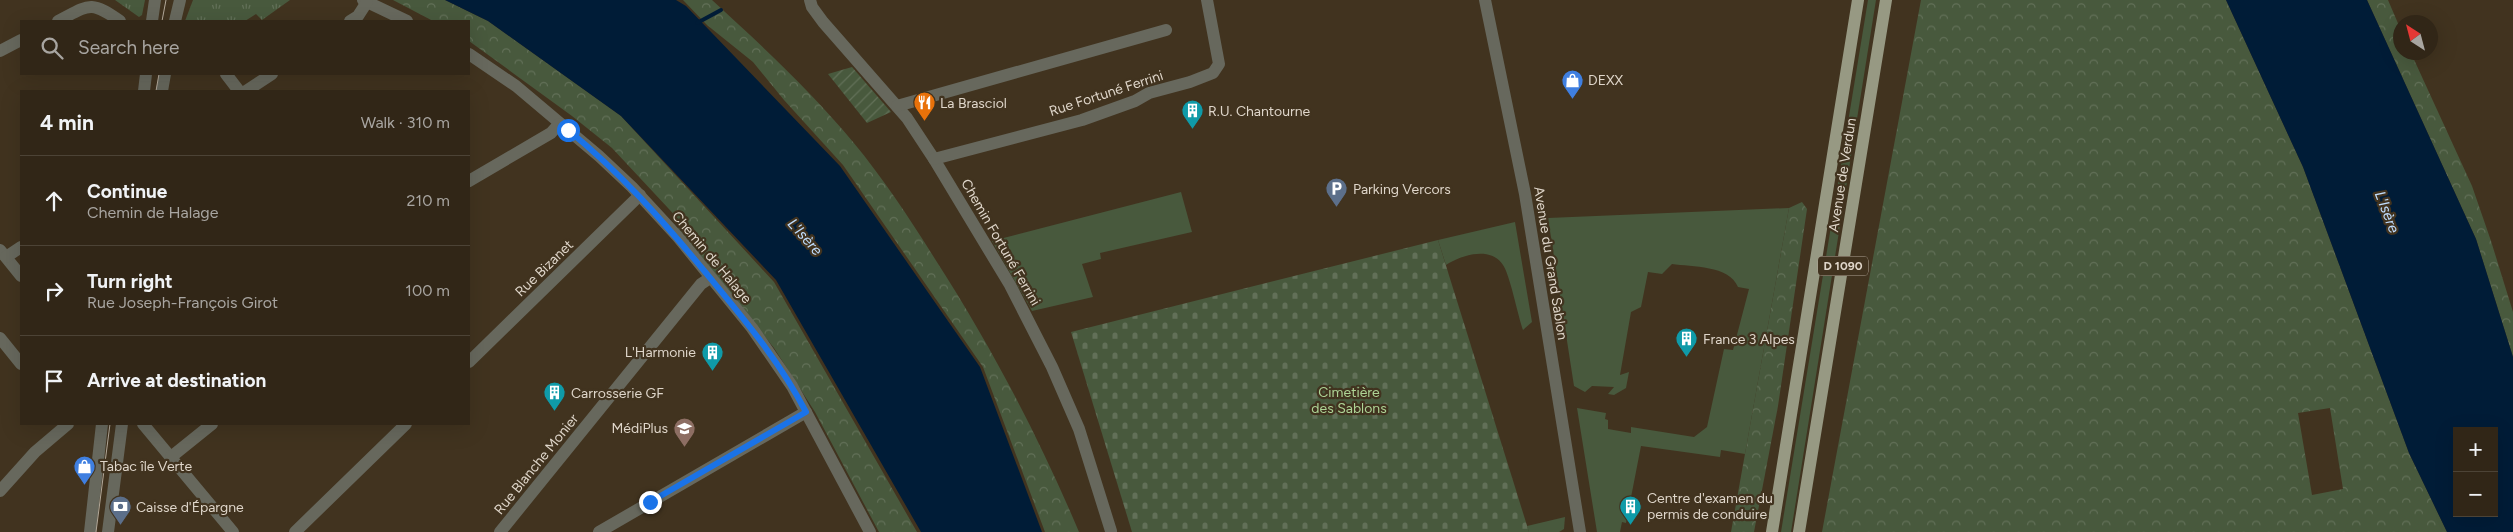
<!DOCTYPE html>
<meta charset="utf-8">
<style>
body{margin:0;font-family:Figtree,sans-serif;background:#3d3224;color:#f1f3f6}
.controls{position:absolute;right:15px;bottom:15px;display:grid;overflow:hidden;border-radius:0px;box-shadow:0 5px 20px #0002}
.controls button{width:45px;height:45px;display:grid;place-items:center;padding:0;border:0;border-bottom:1px solid #4c4336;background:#312617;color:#f1f3f6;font:25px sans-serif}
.compass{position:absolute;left:2393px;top:15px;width:45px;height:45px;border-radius:50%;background:#312617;box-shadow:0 5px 20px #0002;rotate:324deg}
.stop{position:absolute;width:15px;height:15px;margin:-11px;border:4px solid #1a73e8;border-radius:50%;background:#fff}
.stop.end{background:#1a73e8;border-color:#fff;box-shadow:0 1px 5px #0008}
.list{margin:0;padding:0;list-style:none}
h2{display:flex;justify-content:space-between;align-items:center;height:65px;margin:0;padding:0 20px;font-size:21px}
h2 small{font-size:16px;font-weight:400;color:#a8a5a1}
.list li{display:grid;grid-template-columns:32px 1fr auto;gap:15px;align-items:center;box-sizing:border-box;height:90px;padding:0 20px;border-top:1px solid #4c4336}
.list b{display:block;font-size:19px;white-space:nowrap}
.list p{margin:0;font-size:16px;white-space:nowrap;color:#a8a5a1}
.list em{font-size:16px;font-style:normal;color:#a8a5a1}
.icon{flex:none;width:28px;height:28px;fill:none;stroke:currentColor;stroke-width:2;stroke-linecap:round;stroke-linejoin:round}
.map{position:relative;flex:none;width:2513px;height:532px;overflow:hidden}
.search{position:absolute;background:#312617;box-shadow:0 5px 20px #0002;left:20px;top:20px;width:450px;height:55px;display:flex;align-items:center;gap:12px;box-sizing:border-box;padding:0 18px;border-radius:0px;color:#a8a5a1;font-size:19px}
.panel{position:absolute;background:#312617;box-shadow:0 5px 20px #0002;left:20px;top:90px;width:450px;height:335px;border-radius:0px}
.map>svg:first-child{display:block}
.grass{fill:#48593d}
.forest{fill:url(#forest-crowns);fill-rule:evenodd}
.cemetery{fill:url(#cemetery-stones)}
.park{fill:url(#park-tufts)}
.garden{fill:url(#garden-furrows)}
.water{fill:#001c37;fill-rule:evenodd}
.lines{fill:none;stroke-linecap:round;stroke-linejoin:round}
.stream{stroke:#001c37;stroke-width:4}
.minor{stroke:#67685d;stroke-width:12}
.tertiary{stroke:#67685d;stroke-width:12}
.primary{stroke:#979983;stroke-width:12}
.tram{stroke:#b3a99a;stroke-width:1}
.route{stroke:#1a73e8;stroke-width:6}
.labels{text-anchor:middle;stroke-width:4.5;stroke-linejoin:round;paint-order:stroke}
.shield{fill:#41331f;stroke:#b0a597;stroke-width:1}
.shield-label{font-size:12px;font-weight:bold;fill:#dfd6ca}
.poi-label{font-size:14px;fill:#dfd6ca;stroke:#41331f;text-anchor:start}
.street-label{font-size:14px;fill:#dfd6ca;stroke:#41331f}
.park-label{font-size:14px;fill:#aed496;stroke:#41331f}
.water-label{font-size:15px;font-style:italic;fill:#bfddfe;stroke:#41331f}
</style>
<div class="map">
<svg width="2513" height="532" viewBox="0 0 2513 532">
<defs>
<pattern id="forest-crowns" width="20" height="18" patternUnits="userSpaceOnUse" patternTransform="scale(1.25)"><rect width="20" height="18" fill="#48593d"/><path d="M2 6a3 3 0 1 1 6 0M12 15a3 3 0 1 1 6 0" fill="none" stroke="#627058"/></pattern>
<pattern id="cemetery-stones" width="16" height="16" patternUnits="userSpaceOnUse" patternTransform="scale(1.25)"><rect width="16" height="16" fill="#48593d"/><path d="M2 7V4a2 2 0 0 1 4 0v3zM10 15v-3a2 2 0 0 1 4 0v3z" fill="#627058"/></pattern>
<pattern id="park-tufts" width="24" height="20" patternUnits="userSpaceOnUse" patternTransform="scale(1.25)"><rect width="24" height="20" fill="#48593d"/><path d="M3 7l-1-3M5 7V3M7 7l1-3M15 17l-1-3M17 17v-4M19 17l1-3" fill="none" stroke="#627058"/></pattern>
<pattern id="garden-furrows" width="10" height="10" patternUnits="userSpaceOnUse" patternTransform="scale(1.25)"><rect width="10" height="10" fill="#48593d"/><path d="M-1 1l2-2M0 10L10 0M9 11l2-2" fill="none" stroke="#627058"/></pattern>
</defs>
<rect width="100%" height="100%" fill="#41331f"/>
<g class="grass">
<path d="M1868 0H1876L1791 532H1781Z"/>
<path d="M1181 192 1192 232 1100 253 1101 259 1082 264 1093 297 1032 311 992 241Z"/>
<path d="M1789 208 1745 454 1721 450 1720 457 1641 446 1626 523 1622 522 1620 532H1597L1577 408 1606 413 1605 419 1608 420V429L1631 433V427L1694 437 1707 427 1724 349 1733 350 1749 289 1738 287C1729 265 1692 267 1672 264L1662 274 1648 272 1641 307 1631 312 1620 375 1629 372 1626 388 1614 395 1608 394 1614 387 1592 386 1585 392 1574 386 1548 218Z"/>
<path d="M1515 222 1532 322 1523 330C1518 316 1510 275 1503 265 1491 246 1461 255 1446 265L1438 240Z"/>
<path d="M1565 517 1564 529 1559 532H1529L1527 526Z"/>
</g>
<g class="forest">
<path d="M393 0H445L488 21 621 116 774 282 917 532H879L815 412 774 348 678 228 682 223 612 148 572 116 469 41V21H433Z"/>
<path d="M683 0H712C759 43 812 92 853 142 883 178 910 219 935 259 991 346 1039 437 1079 532H1045L983 367 843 165 784 100 753 62 707 25Z"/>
<path d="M1921 0H2226L2303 167 2409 453 2447 532H1822ZM2330 408 2343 489 2312 495 2298 413Z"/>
<path d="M2367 0H2388L2400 28V52L2411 53 2472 186 2491 241 2513 312V357L2476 239Z"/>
<path d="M1802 202 1807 209 1778 406 1754 532H1731L1789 208Z"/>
</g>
<path class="cemetery" d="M1438 240 1529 532H1132L1071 332Z"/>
<g class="park">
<path d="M115 0H145L142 15 139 17Z"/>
<path d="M193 0H290L262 20 256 14 245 21H185Z"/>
</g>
<path class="garden" d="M852 67 891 112 867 123 828 74Z"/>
<g class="water">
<path d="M445 0H676L686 6 840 166 980 367 1042 532H921L776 280 621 116 488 21Z"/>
<path d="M2226 0H2367L2476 239 2513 357V532H2447L2409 453 2303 167ZM2457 431H2494V513H2457Z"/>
</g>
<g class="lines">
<path class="stream" d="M697 23 721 10"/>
<g class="minor">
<path d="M363 0 407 21"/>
<path d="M810 0 812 7 823 22 907 118 934 159 1010 285 1052 367 1079 429 1111 531"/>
<path d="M58 21C89 5 90 0 120 21"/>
<path d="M350 21 358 16 367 2"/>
<path d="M0 51 21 40"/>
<path d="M469 54 516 86 599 156 632 187 678 237 752 328 792 386 870 532"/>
<path d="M226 74 239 91"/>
<path d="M246 91 272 74"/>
<path d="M897 106 1166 30"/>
<path d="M934 159 1082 120 1135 101 1149 93 1190 82 1213 73 1219 64 1207 0"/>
<path d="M469 181 551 133 559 124"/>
<path d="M0 250 21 276"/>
<path d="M6 257 21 247"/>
<path d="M0 338 21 364"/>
<path d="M469 362 640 195"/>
<path d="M143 424 233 532"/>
<path d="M171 457 212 424"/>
<path d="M0 491 35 452 68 424"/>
<path d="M295 532 406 424"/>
<path d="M500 532 701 284 710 278"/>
<path d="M599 532 806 412"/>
</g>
<g class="tertiary">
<path d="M1485 0 1525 194 1580 532"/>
<path d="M152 21 155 0"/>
<path d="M175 21 180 0"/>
<path d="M144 91 146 74"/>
<path d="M162 91 165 74"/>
<path d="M90 532 102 424"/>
<path d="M108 532 122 424"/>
</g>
<g class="primary">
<path d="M1772 532 1858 0"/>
<path d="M1799 532 1886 0"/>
</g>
<g class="tram">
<path d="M162 21 166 0"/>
<path d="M156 91 159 74"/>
<path d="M96 532 110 424"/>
</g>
</g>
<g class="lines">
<path class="route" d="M568 130C621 173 663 221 706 273 743 318 779 360 806 412L650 502"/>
</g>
<defs>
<symbol id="shop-pin" viewBox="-11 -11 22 30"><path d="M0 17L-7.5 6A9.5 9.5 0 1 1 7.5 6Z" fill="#3f7fe0" stroke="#41331f"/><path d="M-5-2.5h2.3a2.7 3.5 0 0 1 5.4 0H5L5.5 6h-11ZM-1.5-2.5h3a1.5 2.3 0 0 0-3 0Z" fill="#fff"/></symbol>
<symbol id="restaurant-pin" viewBox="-11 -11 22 30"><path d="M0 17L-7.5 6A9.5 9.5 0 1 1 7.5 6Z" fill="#e8710a" stroke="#41331f"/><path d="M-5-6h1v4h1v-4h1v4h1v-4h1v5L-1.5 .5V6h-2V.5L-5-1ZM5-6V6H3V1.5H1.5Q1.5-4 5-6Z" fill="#fff"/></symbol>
<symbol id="building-pin" viewBox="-11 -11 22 30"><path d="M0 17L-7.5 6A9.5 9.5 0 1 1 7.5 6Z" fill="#0f9aa8" stroke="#41331f"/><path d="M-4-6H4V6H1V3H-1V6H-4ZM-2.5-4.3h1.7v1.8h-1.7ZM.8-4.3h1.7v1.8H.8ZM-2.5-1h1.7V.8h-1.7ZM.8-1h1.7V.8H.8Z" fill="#fff"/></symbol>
<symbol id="parking-pin" viewBox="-11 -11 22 30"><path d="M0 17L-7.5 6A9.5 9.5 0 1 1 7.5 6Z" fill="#5c6f8a" stroke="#41331f"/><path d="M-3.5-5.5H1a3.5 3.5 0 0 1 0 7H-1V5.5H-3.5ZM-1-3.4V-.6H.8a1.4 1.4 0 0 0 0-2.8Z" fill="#fff"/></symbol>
<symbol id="university-pin" viewBox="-11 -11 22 30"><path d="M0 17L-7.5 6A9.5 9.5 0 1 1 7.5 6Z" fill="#8d6e63" stroke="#41331f"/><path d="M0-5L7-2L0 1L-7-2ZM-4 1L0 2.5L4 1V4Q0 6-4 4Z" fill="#fff"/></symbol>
<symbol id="bank-pin" viewBox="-11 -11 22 30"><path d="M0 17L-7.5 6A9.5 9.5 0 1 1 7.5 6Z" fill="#5c6f8a" stroke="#41331f"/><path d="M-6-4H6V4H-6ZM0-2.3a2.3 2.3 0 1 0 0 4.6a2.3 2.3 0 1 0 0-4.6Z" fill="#fff"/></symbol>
</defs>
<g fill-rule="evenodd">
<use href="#shop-pin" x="1560" y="68" width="25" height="34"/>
<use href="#restaurant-pin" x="912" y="90" width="25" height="34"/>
<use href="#building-pin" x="1180" y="98" width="25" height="34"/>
<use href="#parking-pin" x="1324" y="176" width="25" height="34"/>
<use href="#building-pin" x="1674" y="326" width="25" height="34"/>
<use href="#building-pin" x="700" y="340" width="25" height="34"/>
<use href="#building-pin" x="542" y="380" width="25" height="34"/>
<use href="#university-pin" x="672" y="416" width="25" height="34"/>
<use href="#shop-pin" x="72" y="454" width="25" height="34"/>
<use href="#building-pin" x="1618" y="494" width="25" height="34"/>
<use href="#bank-pin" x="108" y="494" width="25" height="34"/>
</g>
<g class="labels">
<rect class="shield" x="1818" y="256.5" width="50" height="19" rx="4"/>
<g class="shield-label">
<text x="1843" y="270">D 1090</text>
</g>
<g class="poi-label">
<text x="1588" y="85">DEXX</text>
<text x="940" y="108">La Brasciol</text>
<text x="1208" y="116">R.U. Chantourne</text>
<text x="1353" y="194">Parking Vercors</text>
<text x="1703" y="344">France 3 Alpes</text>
<text x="696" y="357" text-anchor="end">L'Harmonie</text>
<text x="571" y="398">Carrosserie GF</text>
<text x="668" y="433" text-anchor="end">MédiPlus</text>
<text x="100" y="471">Tabac île Verte</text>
<text x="1647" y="503">Centre d'examen du<tspan x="1647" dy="16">permis de conduire</tspan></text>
<text x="136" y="512">Caisse d'Épargne</text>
</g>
<g class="street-label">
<text transform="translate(1106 93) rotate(-18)" y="5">Rue Fortuné Ferrini</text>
<text transform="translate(1842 175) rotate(-81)" y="5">Avenue de Verdun</text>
<text transform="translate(1001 242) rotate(60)" y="5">Chemin Fortuné Ferrini</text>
<text transform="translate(712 257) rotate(50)" y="5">Chemin de Halage</text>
<text transform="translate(1551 263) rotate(81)" y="5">Avenue du Grand Sablon</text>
<text transform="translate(544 268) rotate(-44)" y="5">Rue Bizanet</text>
<text transform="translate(536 464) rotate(-51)" y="5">Rue Blanche Monier</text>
</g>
<g class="park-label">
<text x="1349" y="397">Cimetière<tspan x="1349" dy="16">des Sablons</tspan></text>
</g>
<g class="water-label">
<text transform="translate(2387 212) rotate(69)" y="5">L'Isère</text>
<text transform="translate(805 237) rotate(48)" y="5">L'Isère</text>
</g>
</g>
</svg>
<div class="controls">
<button>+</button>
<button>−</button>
</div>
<svg class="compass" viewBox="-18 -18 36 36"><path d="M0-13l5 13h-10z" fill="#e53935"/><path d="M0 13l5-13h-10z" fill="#a8a5a1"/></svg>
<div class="stop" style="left:568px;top:130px"></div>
<div class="stop end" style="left:650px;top:502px"></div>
<div class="search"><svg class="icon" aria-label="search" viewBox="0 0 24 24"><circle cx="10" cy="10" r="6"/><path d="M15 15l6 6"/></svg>Search here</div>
<section class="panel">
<h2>4 min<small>Walk · 310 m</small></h2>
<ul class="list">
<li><svg class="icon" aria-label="ahead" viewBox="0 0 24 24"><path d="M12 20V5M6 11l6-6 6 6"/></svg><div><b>Continue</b><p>Chemin de Halage</p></div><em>210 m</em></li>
<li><svg class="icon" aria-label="right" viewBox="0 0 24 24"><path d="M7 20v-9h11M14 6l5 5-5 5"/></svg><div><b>Turn right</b><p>Rue Joseph-François Girot</p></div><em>100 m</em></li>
<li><svg class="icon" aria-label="arrive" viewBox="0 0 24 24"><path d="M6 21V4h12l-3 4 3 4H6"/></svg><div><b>Arrive at destination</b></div></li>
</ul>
</section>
</div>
